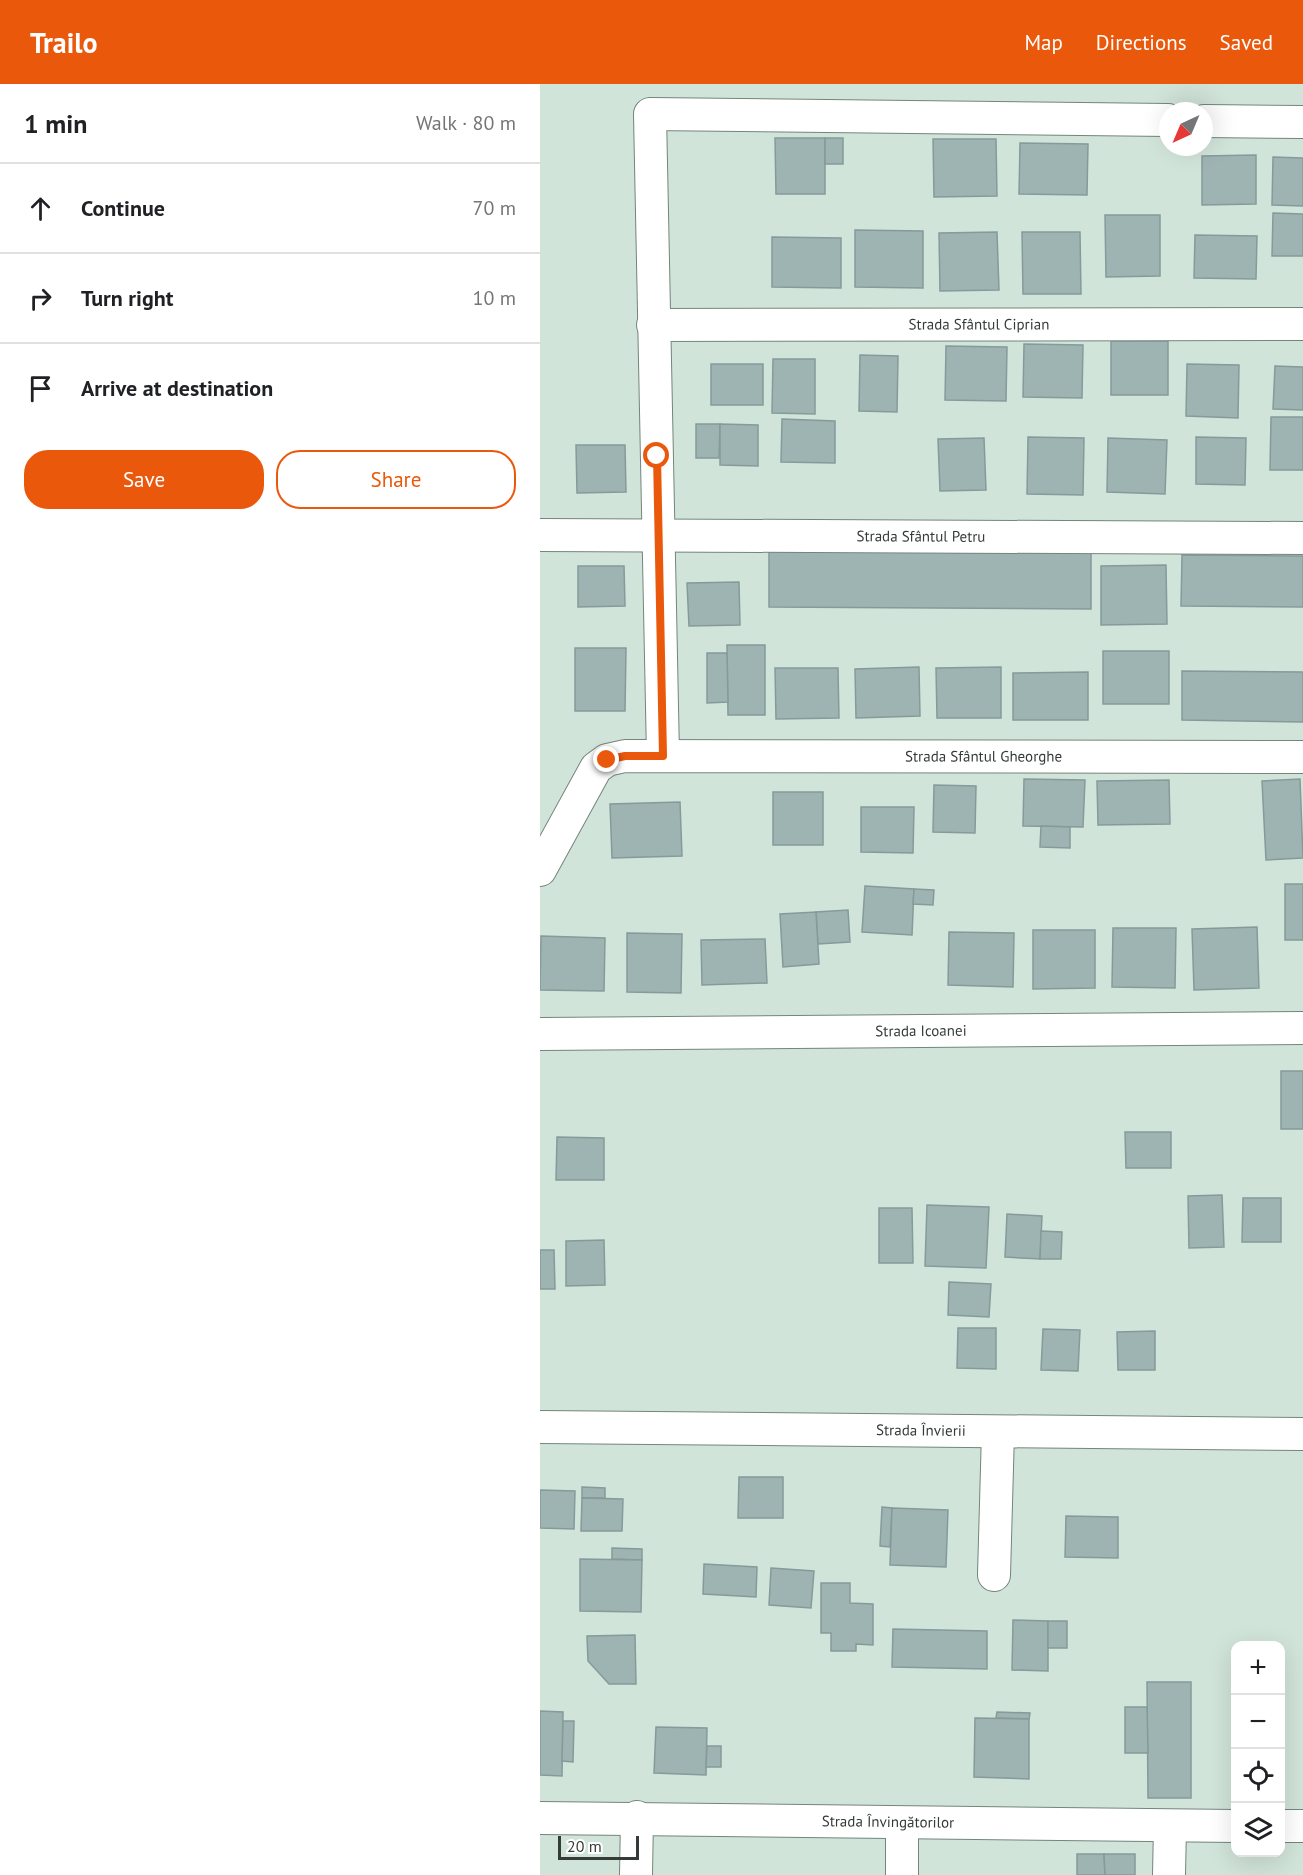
<!DOCTYPE html>
<meta charset="utf-8">
<style>
body{margin:0;font-family:"PT Sans",sans-serif;background:#f2f2f2;color:#202124}
.controls{position:absolute;right:18px;bottom:18px;display:grid;overflow:hidden;border-radius:12px;box-shadow:0 6px 24px #0002}
.controls button{width:54px;height:54px;display:grid;place-items:center;padding:0;border:0;border-bottom:2px solid #e0e0e0;background:#fff;color:#202124;font:30px sans-serif}
.compass{position:absolute;left:619px;top:18px;width:54px;height:54px;border-radius:50%;background:#fff;box-shadow:0 6px 24px #0002;rotate:224deg}
.scale{position:absolute;left:18px;bottom:15px;width:81px;box-sizing:border-box;padding-left:6px;border:3px solid #353c38;border-top:0;font-size:16px;line-height:21px;white-space:nowrap;color:#353c38;-webkit-text-stroke:4px #fff;paint-order:stroke}
.stop{position:absolute;width:18px;height:18px;margin:-14px;border:4px solid #ea580c;border-radius:50%;background:#fff}
.stop.end{background:#ea580c;border-color:#fff;box-shadow:0 2px 6px #0008}
.list{margin:0;padding:0;list-style:none}
h2{display:flex;justify-content:space-between;align-items:center;height:78px;margin:0;padding:0 24px;font-size:26px}
h2 small{font-size:20px;font-weight:400;color:#757577}
.list li{display:grid;grid-template-columns:39px 1fr auto;gap:18px;align-items:center;box-sizing:border-box;height:90px;padding:0 24px;border-top:2px solid #e0e0e0}
.list b{display:block;font-size:22px;white-space:nowrap}
.list em{font-size:20px;font-style:normal;color:#757577}
.actions{display:flex;gap:12px;padding:18px 24px}
.actions a{flex:1;padding:14px 0;border:2px solid #ea580c;border-radius:24px;text-align:center;font-size:21px;color:#ea580c}
.actions .main{background:#ea580c;color:#fff}
.icon{flex:none;width:33px;height:33px;fill:none;stroke:currentColor;stroke-width:2;stroke-linecap:round;stroke-linejoin:round}
.map{position:relative;flex:none;width:763px;height:1791px;overflow:hidden}
header{display:flex;align-items:center;gap:36px;box-sizing:border-box;height:84px;padding:0 30px;background:#ea580c;color:#fff}
header strong{font-size:28px}
nav{display:flex;gap:33px;margin-inline-start:auto;font-size:21px}
main{display:flex}
aside{flex:1;background:#fff}
.map>svg:first-child{display:block}
.building{fill:#9eb4b3;stroke:#859b9a;stroke-width:1.5}
.lines{fill:none;stroke-linecap:round;stroke-linejoin:round}
.minor-casing{stroke:#74857c;stroke-width:34}
.minor{stroke:#fff;stroke-width:32}
.route{stroke:#ea580c;stroke-width:8}
.labels{text-anchor:middle;stroke-width:6;stroke-linejoin:round;paint-order:stroke}
.street-label{font-size:15px;fill:#353c38;stroke:#fff}
</style>
<header>
<strong>Trailo</strong>
<nav><a>Map</a><a>Directions</a><a>Saved</a></nav>
</header>
<main>
<aside>
<h2>1 min<small>Walk · 80 m</small></h2>
<ul class="list">
<li><svg class="icon" aria-label="ahead" viewBox="0 0 24 24"><path d="M12 20V5M6 11l6-6 6 6"/></svg><div><b>Continue</b></div><em>70 m</em></li>
<li><svg class="icon" aria-label="right" viewBox="0 0 24 24"><path d="M7 20v-9h11M14 6l5 5-5 5"/></svg><div><b>Turn right</b></div><em>10 m</em></li>
<li><svg class="icon" aria-label="arrive" viewBox="0 0 24 24"><path d="M6 21V4h12l-3 4 3 4H6"/></svg><div><b>Arrive at destination</b></div></li>
</ul>
<div class="actions"><a class="main">Save</a><a>Share</a></div>
</aside>
<div class="map">
<svg width="763" height="1791" viewBox="0 0 763 1791">
<rect width="100%" height="100%" fill="#d1e4d9"/>
<g class="building">
<path d="M235 54H285V110H236Z"/>
<rect x="285" y="54" width="18" height="26"/>
<path d="M393 55H456L457 112 394 113Z"/>
<path d="M480 59 548 60 547 111 479 110Z"/>
<path d="M716 71V120L662 121V72Z"/>
<path d="M733 73 763 74V122L732 121Z"/>
<path d="M733 129 763 130V172H732Z"/>
<path d="M565 131H620V192L566 193Z"/>
<path d="M315 146 383 147V204L315 203Z"/>
<path d="M457 148 459 206 400 207 399 149Z"/>
<path d="M482 148H540L541 210H483Z"/>
<path d="M655 151 717 152 716 195 654 194Z"/>
<path d="M232 153 301 154V204L232 203Z"/>
<rect x="571" y="257" width="57" height="54"/>
<path d="M484 260 543 261 542 314 483 313Z"/>
<path d="M406 262 467 263 466 317 405 316Z"/>
<path d="M320 271 358 272 357 328 319 327Z"/>
<path d="M233 275H275V330L232 329Z"/>
<rect x="171" y="280" width="52" height="41"/>
<path d="M647 280 699 281 698 334 646 332Z"/>
<path d="M735 282 763 283V326L733 325Z"/>
<path d="M731 333H763V386H730Z"/>
<path d="M242 335 295 337V379L241 378Z"/>
<path d="M156 340H180L179 374H156Z"/>
<path d="M180 340 218 341V382L180 381Z"/>
<path d="M488 353 544 354 543 411 487 410Z"/>
<path d="M656 353 706 354 705 401 656 400Z"/>
<path d="M444 354 446 406 400 407 398 355Z"/>
<path d="M568 354 627 356 625 410 567 408Z"/>
<path d="M36 361H85L86 408 37 409Z"/>
<path d="M229 467 551 468V525L229 523Z"/>
<path d="M642 471 763 472V523L641 522Z"/>
<path d="M626 481 627 540 561 541V482Z"/>
<path d="M38 482H84L85 522 38 523Z"/>
<path d="M199 498 200 541 149 542 147 499Z"/>
<path d="M187 561H225V631H188Z"/>
<path d="M35 564H86L85 627H35Z"/>
<rect x="563" y="567" width="66" height="53"/>
<path d="M167 569H187L188 618 167 619Z"/>
<path d="M379 583 380 632 316 634 315 585Z"/>
<path d="M461 583V634H397L396 584Z"/>
<path d="M235 584H298L299 634 236 635Z"/>
<path d="M642 587 763 588V638L642 636Z"/>
<path d="M548 588V636H473V589Z"/>
<path d="M484 695 545 696 543 743 483 742Z"/>
<path d="M760 695 763 774 726 776 722 697Z"/>
<path d="M629 696 630 740 558 741 557 697Z"/>
<path d="M394 701 436 702 435 749 393 748Z"/>
<rect x="233" y="708" width="50" height="53"/>
<path d="M140 718 142 772 72 774 70 720Z"/>
<path d="M321 723H374L373 769 321 768Z"/>
<path d="M501 742 530 743V764L500 763Z"/>
<rect x="745" y="800" width="18" height="56"/>
<path d="M325 802 374 805 372 851 322 848Z"/>
<path d="M374 805 394 806 393 821 373 820Z"/>
<path d="M308 826 310 858 278 860 276 828Z"/>
<path d="M276 828 279 880 243 883 240 830Z"/>
<path d="M717 843 719 904 654 906 652 845Z"/>
<path d="M573 844H636L635 904 572 903Z"/>
<path d="M493 846H555V904L493 905Z"/>
<path d="M409 848 474 849 473 903 408 901Z"/>
<path d="M87 849 142 850 141 909 87 908Z"/>
<path d="M1 852 65 854 64 907 0 906Z"/>
<path d="M225 855 227 899 162 901 161 856Z"/>
<rect x="741" y="987" width="22" height="58"/>
<path d="M585 1048H631V1084H586Z"/>
<path d="M17 1053 64 1054V1096H16Z"/>
<path d="M682 1111 684 1163 649 1164 648 1112Z"/>
<path d="M703 1114H741V1158H702Z"/>
<path d="M387 1121 449 1123 446 1184 385 1182Z"/>
<path d="M339 1124H372L373 1179H339Z"/>
<path d="M467 1130 502 1132 500 1175 465 1173Z"/>
<path d="M501 1147 522 1148 521 1175H500Z"/>
<path d="M64 1156 65 1201 26 1202V1157Z"/>
<path d="M0 1166H14L15 1205H0Z"/>
<path d="M409 1198 451 1200 449 1233 408 1231Z"/>
<path d="M418 1244H456V1285L417 1284Z"/>
<path d="M503 1245 540 1246 538 1287 501 1286Z"/>
<path d="M615 1247V1286H578L577 1248Z"/>
<path d="M199 1393H243V1434H198Z"/>
<path d="M42 1403 65 1404V1414H42Z"/>
<path d="M0 1406 35 1407 34 1445 0 1444Z"/>
<path d="M42 1414 83 1415 82 1447H41Z"/>
<path d="M342 1423 352 1424 350 1463 340 1462Z"/>
<path d="M352 1424 408 1426 406 1483 350 1481Z"/>
<path d="M526 1432 578 1433V1474L525 1473Z"/>
<path d="M72 1464 102 1465V1476L72 1475Z"/>
<path d="M40 1475 102 1476 101 1528 40 1527Z"/>
<path d="M164 1480 217 1483 216 1513 163 1510Z"/>
<path d="M231 1484 274 1487 271 1524 229 1521Z"/>
<path d="M281 1499H310V1519L333 1520V1561L316 1560V1567H291V1549H281Z"/>
<path d="M473 1536 508 1537V1587L472 1586Z"/>
<rect x="508" y="1537" width="19" height="27"/>
<path d="M353 1545 447 1547V1585L352 1583Z"/>
<path d="M95 1551 96 1600H69L48 1577 47 1552Z"/>
<path d="M607 1598H651V1714H608Z"/>
<path d="M585 1623H607L608 1669H585Z"/>
<path d="M0 1627 23 1628 22 1692 0 1691Z"/>
<path d="M457 1628 490 1629 489 1635 456 1634Z"/>
<path d="M435 1634 489 1635V1695L434 1693Z"/>
<path d="M23 1637H34L33 1678 22 1677Z"/>
<path d="M116 1643 167 1644 166 1691 114 1689Z"/>
<path d="M167 1662H181V1683H166Z"/>
<path d="M537 1770H564L565 1791H537Z"/>
<path d="M564 1770H595V1791H565Z"/>
</g>
<g class="lines">
<defs>
<g id="minor">
<path d="M664 37 763 38"/>
<path id="s1" d="M113 241 763 240"/>
<path id="s2" d="M0 451 763 454"/>
<path d="M123 672 110 30 628 36"/>
<path id="s3" d="M0 786 56 684 67 676 85 672 763 673"/>
<path id="s4" d="M0 950 763 944"/>
<path id="s5" d="M0 1343 763 1350"/>
<path d="M454 1491 458 1348"/>
<path id="s6" d="M0 1734 696 1742"/>
<path d="M740 1742H763"/>
<path d="M96 1791 97 1733"/>
<path d="M362 1791V1739"/>
<path d="M629 1791 630 1742"/>
</g>
</defs>
<use href="#minor" class="minor-casing"/>
<use href="#minor" class="minor"/>
</g>
<g class="lines">
<path class="route" d="M67 676 85 672H123L117 372"/>
</g>
<g class="labels">
<g class="street-label">
<text dy="5" stroke="none"><textPath href="#s1" startOffset="326">Strada Sfântul Ciprian</textPath></text>
<text dy="5" stroke="none"><textPath href="#s2" startOffset="381">Strada Sfântul Petru</textPath></text>
<text dy="5" stroke="none"><textPath href="#s3" startOffset="507">Strada Sfântul Gheorghe</textPath></text>
<text dy="5" stroke="none"><textPath href="#s4" startOffset="381">Strada Icoanei</textPath></text>
<text dy="5" stroke="none"><textPath href="#s5" startOffset="381">Strada Învierii</textPath></text>
<text dy="5" stroke="none"><textPath href="#s6" startOffset="348">Strada Învingătorilor</textPath></text>
</g>
</g>
</svg>
<div class="controls">
<button>+</button>
<button>−</button>
<button><svg class="icon" aria-label="locate" viewBox="0 0 24 24"><circle cx="12" cy="12" r="6"/><path d="M12 2v4M12 18v4M2 12h4M18 12h4"/></svg></button>
<button><svg class="icon" aria-label="layers" viewBox="0 0 24 24"><path d="M12 4l9 5-9 5-9-5zM3 14l9 5 9-5"/></svg></button>
</div>
<svg class="compass" viewBox="-18 -18 36 36"><path d="M0-13l5 13h-10z" fill="#e53935"/><path d="M0 13l5-13h-10z" fill="#757577"/></svg>
<div class="scale">20 m</div>
<div class="stop" style="left:117px;top:372px"></div>
<div class="stop end" style="left:67px;top:676px"></div>
</div>
</main>
